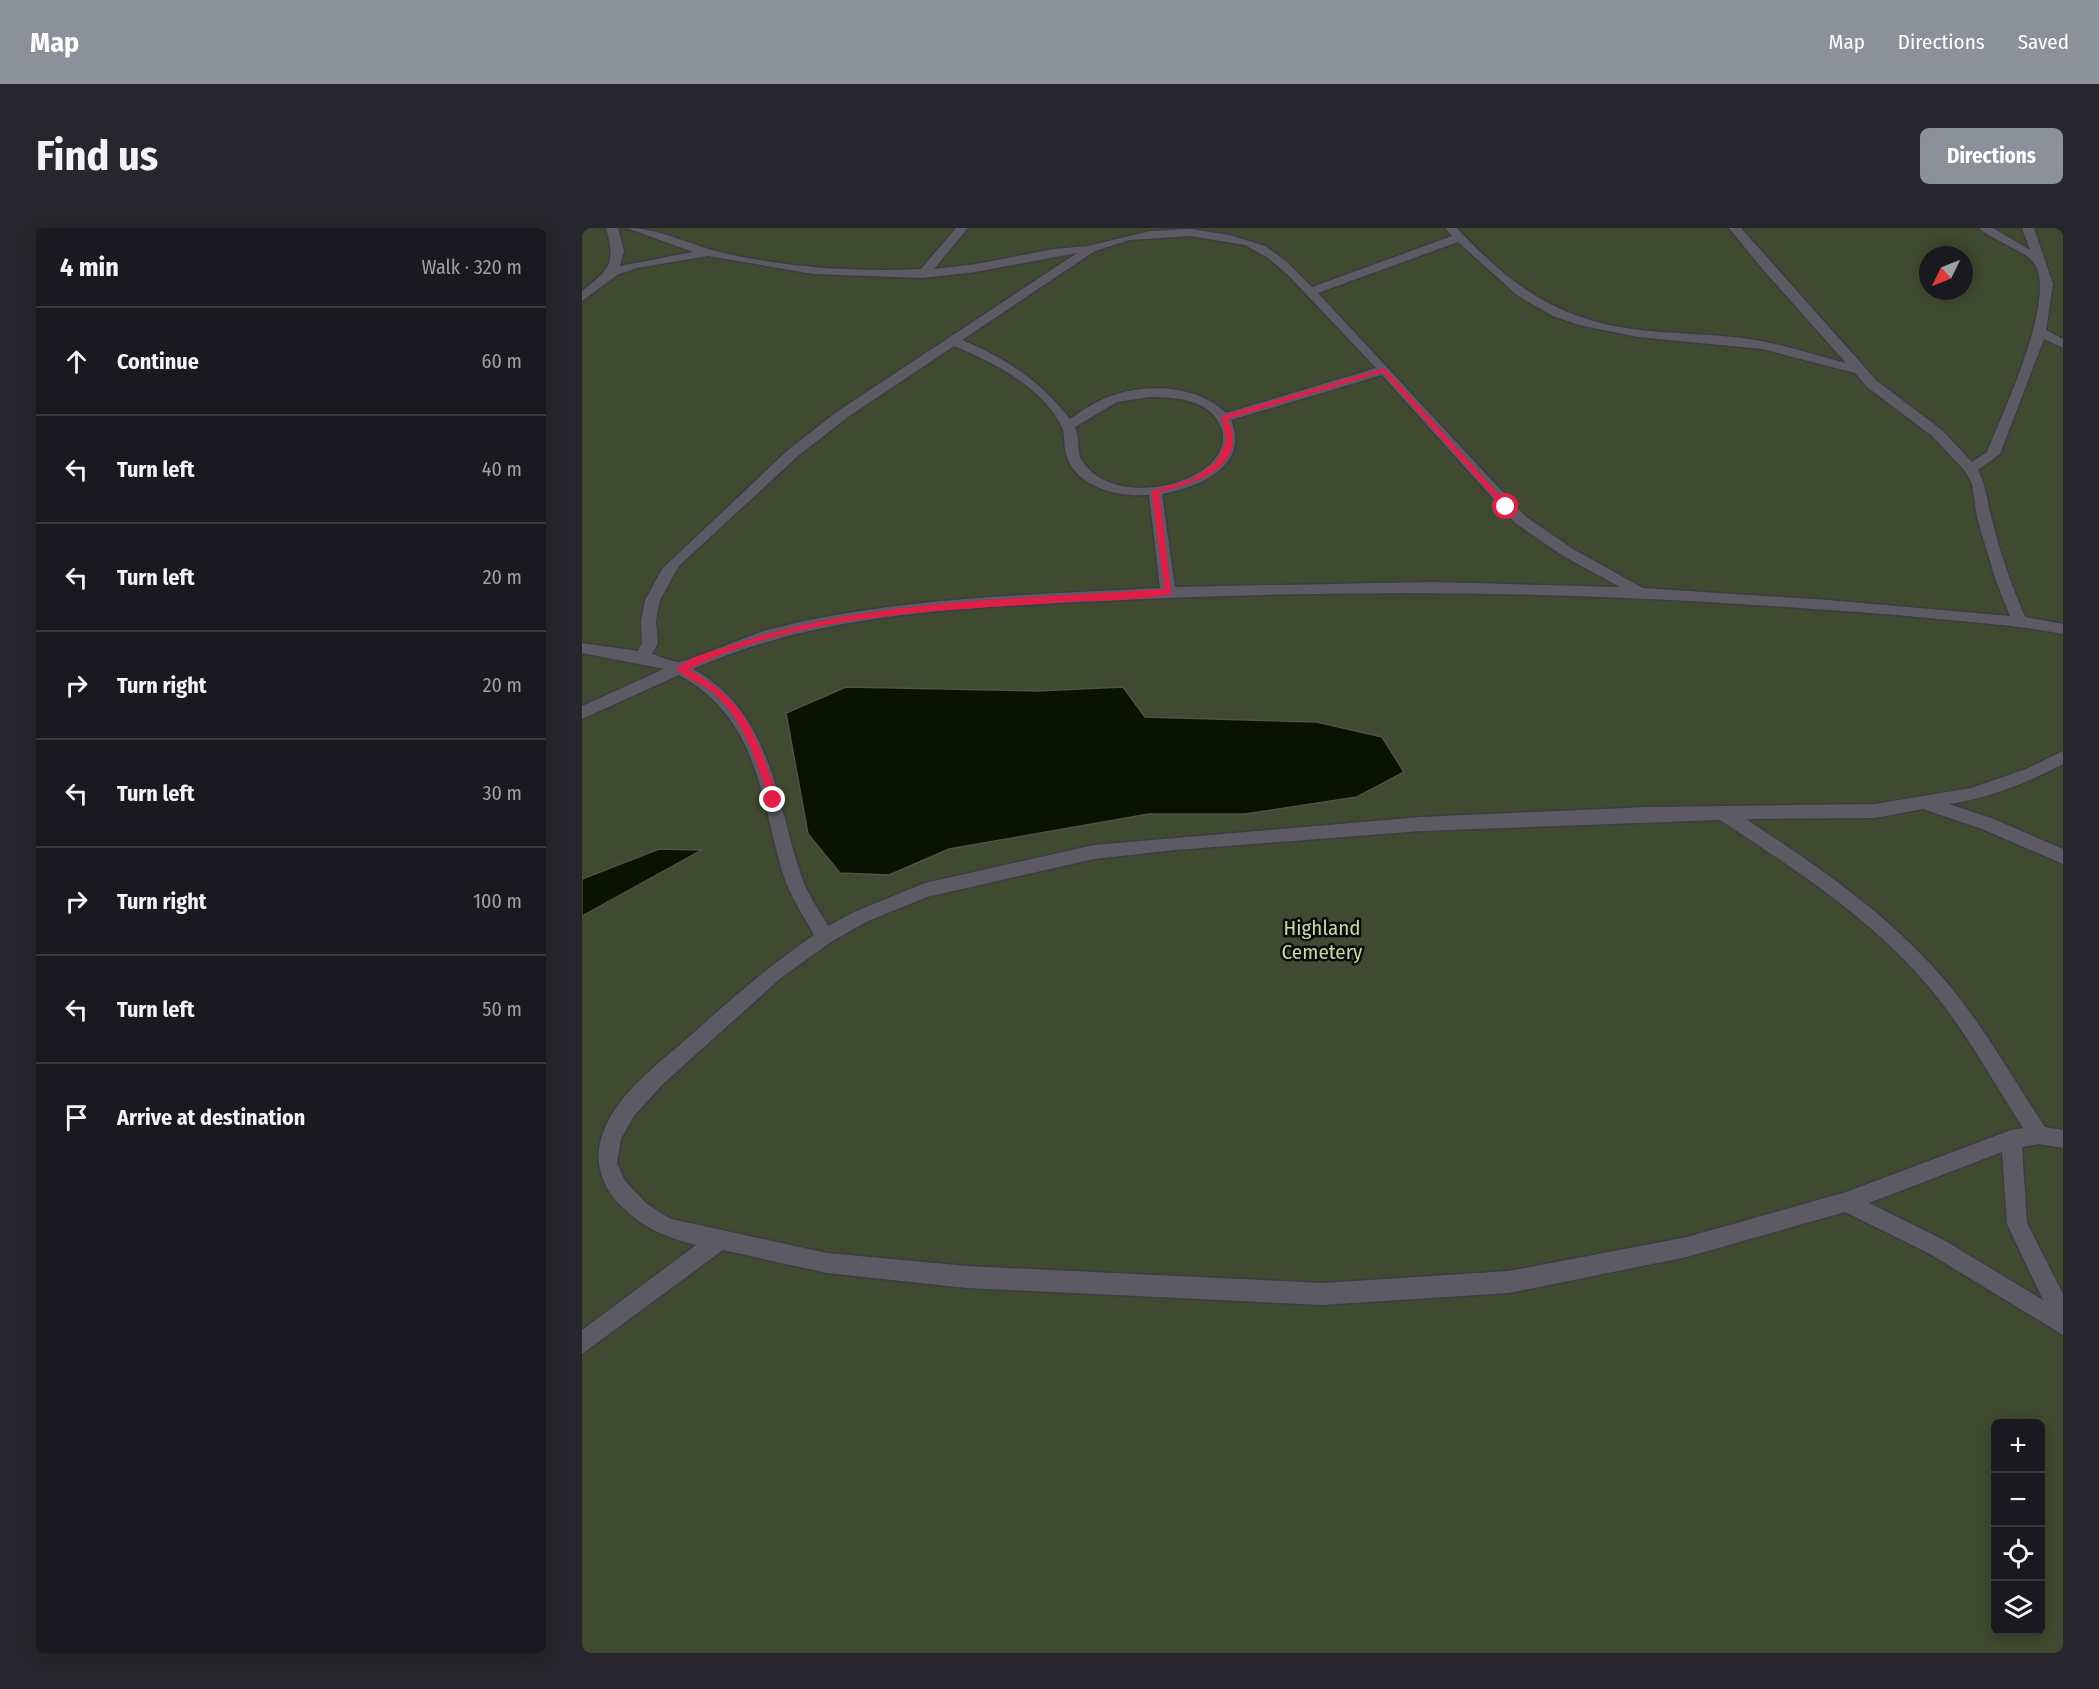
<!DOCTYPE html>
<meta charset="utf-8">
<style>
body{margin:0;font-family:"Fira Sans Condensed",sans-serif;background:#27262c;color:#f1f3f6}
.controls{position:absolute;right:18px;bottom:18px;display:grid;overflow:hidden;border-radius:9px;box-shadow:0 3px 15px #0003}
.controls button{width:54px;height:54px;display:grid;place-items:center;padding:0;border:0;border-bottom:2px solid #38383d;background:#1a191f;color:#f1f3f6;font:30px sans-serif}
.compass{position:absolute;left:1337px;top:18px;width:54px;height:54px;border-radius:50%;background:#1a191f;box-shadow:0 3px 15px #0003;rotate:227deg}
.stop{position:absolute;width:18px;height:18px;margin:-14px;border:4px solid #e11d48;border-radius:50%;background:#fff}
.stop.end{background:#e11d48;border-color:#fff;box-shadow:0 2px 6px #0008}
.list{margin:0;padding:0;list-style:none}
h2{display:flex;justify-content:space-between;align-items:center;height:78px;margin:0;padding:0 24px;font-size:26px}
h2 small{font-size:20px;font-weight:400;color:#9fa0a4}
.list li{display:grid;grid-template-columns:39px 1fr auto;gap:18px;align-items:center;box-sizing:border-box;height:108px;padding:0 24px;border-top:2px solid #38383d}
.list b{display:block;font-size:22px;white-space:nowrap}
.list em{font-size:20px;font-style:normal;color:#9fa0a4}
.icon{flex:none;width:33px;height:33px;fill:none;stroke:currentColor;stroke-width:2;stroke-linecap:round;stroke-linejoin:round}
.map{position:relative;flex:none;width:1481px;height:1425px;overflow:hidden;border-radius:9px}
header{display:flex;align-items:center;gap:36px;box-sizing:border-box;height:84px;padding:0 30px;background:#8c9099;color:#fff}
header strong{font-size:28px}
nav{display:flex;gap:33px;margin-inline-start:auto;font-size:21px}
.intro{display:flex;align-items:center;justify-content:space-between;box-sizing:border-box;height:144px;padding:0 36px}
h1{margin:0;font-size:42px}
.button{padding:15px 27px;border-radius:9px;background:#8c9099;color:#fff;font-size:21px;font-weight:700}
main{display:flex;gap:36px;padding:0 36px}
aside{flex:1;background:#1a191f;border-radius:9px;box-shadow:0 3px 15px #0003}
.map>svg:first-child{display:block}
.green{fill:#3f4a30;fill-rule:evenodd}
.water{fill:#0a1300;stroke:#4d5347;stroke-width:1.5}
.lines{fill:none;stroke-linecap:round;stroke-linejoin:round}
.service-casing{stroke:#3e3c42;stroke-width:3}
.service{fill:#5c5a63;fill-rule:evenodd}
.route{fill:#e11d48}
.labels{text-anchor:middle;stroke-width:5;stroke-linejoin:round;paint-order:stroke}
.park-label{font-size:21px;fill:#c1dd9b;stroke:#0c0b0f}
</style>
<header>
<strong>Map</strong>
<nav><a>Map</a><a>Directions</a><a>Saved</a></nav>
</header>
<div class="intro"><h1>Find us</h1><a class="button">Directions</a></div>
<main>
<aside>
<h2>4 min<small>Walk · 320 m</small></h2>
<ul class="list">
<li><svg class="icon" aria-label="ahead" viewBox="0 0 24 24"><path d="M12 20V5M6 11l6-6 6 6"/></svg><div><b>Continue</b></div><em>60 m</em></li>
<li><svg class="icon" aria-label="left" viewBox="0 0 24 24"><path d="M17 20v-9H6M10 6l-5 5 5 5"/></svg><div><b>Turn left</b></div><em>40 m</em></li>
<li><svg class="icon" aria-label="left" viewBox="0 0 24 24"><path d="M17 20v-9H6M10 6l-5 5 5 5"/></svg><div><b>Turn left</b></div><em>20 m</em></li>
<li><svg class="icon" aria-label="right" viewBox="0 0 24 24"><path d="M7 20v-9h11M14 6l5 5-5 5"/></svg><div><b>Turn right</b></div><em>20 m</em></li>
<li><svg class="icon" aria-label="left" viewBox="0 0 24 24"><path d="M17 20v-9H6M10 6l-5 5 5 5"/></svg><div><b>Turn left</b></div><em>30 m</em></li>
<li><svg class="icon" aria-label="right" viewBox="0 0 24 24"><path d="M7 20v-9h11M14 6l5 5-5 5"/></svg><div><b>Turn right</b></div><em>100 m</em></li>
<li><svg class="icon" aria-label="left" viewBox="0 0 24 24"><path d="M17 20v-9H6M10 6l-5 5 5 5"/></svg><div><b>Turn left</b></div><em>50 m</em></li>
<li><svg class="icon" aria-label="arrive" viewBox="0 0 24 24"><path d="M6 21V4h12l-3 4 3 4H6"/></svg><div><b>Arrive at destination</b></div></li>
</ul>
</aside>
<div class="map">
<svg width="1481" height="1425" viewBox="0 0 1481 1425">
<rect width="100%" height="100%" fill="#232129"/>
<path class="green" d="M0 0H1481V1425H0ZM1346 27H1382V63H1346ZM1414 1196H1458V1402H1414Z"/>
<g class="water">
<path d="M264 459 455 463 541 459 563 489 735 494 800 509 822 544 775 569 663 586H567L367 621 307 647 258 645 226 606 204 485Z"/>
<path d="M77 621 120 622 0 688V651Z"/>
</g>
<g class="lines">
<defs>
<path id="service" d="M24 0H36L42 23 38 38 111 24 45 0C79 0 110 18 142 25 207 40 273 44 339 41L374 0H386L352 41 394 36 472 21 506 18 568 3 608 1 647 7 683 18 704 33 730 59 870 8 863 0H875C928 58 978 93 1058 102 1094 106 1131 106 1167 111 1200 116 1232 127 1264 135L1177 37 1147 0H1159L1295 153 1360 202 1390 234 1405 224C1420 186 1476 69 1452 35 1444 23 1409 12 1397 0H1411L1448 22 1440 0H1452L1471 56 1464 102 1481 111V120L1462 111 1418 226 1396 242C1405 259 1405 274 1410 292 1418 325 1430 358 1443 389L1481 396V406C1440 398 1399 395 1357 391 1295 385 1233 381 1171 377 953 362 736 362 519 373 381 380 239 384 111 441 190 484 194 574 220 650 226 667 237 682 246 698L272 684 343 655 512 617 839 589 1065 579 1293 576 1389 560 1444 541 1481 523V536C1445 555 1407 570 1367 576L1412 591 1481 621V636L1400 601 1341 581 1293 590 1164 591C1239 640 1315 692 1371 762 1405 804 1433 854 1463 899L1481 902V920L1457 916 1440 919 1445 995 1481 1066V1107L1348 1026 1263 984 1105 1029 927 1065 740 1077 385 1060 245 1045 141 1022 0 1126V1102L114 1017C82 1009 59 999 36 975 19 957 12 932 20 908 33 866 78 835 109 807 149 771 188 737 232 707 222 688 209 670 202 649 178 572 178 491 97 447L0 491V478L82 441 0 425V415L56 423 60 415 59 393 63 372 80 341 206 222 256 183 495 25 394 44 341 50 231 46 126 28 55 40 35 47 0 73V63C28 41 34 36 24 0ZM608 8 663 17 686 30 706 47 794 140 644 185C616 157 564 155 529 168 514 173 501 182 488 191 458 153 424 130 380 112L513 23 548 12ZM876 14 936 68 971 88 997 97 1056 109 1180 121 1273 145 1285 159 1350 208 1383 243 1390 256 1395 290 1414 353 1428 388 1246 372 1061 360 991 321 943 288 736 65ZM372 118C411 134 456 157 478 195 485 208 480 216 485 229 496 261 538 269 567 267L578 360C447 367 313 369 185 402 170 406 102 435 96 434 87 433 78 428 70 426L76 415 74 393 78 372 97 338 216 228 266 189ZM800 147 933 295 981 328 1038 359 849 354 593 359 580 266C618 259 668 238 649 192ZM567 169C594 169 630 171 640 202 643 213 639 224 632 232 604 264 527 273 501 234 493 223 499 210 493 199L535 174ZM1138 592C1217 644 1301 698 1359 774 1389 813 1414 858 1441 900L1429 902 1264 964 1105 1009 927 1043 740 1055 385 1038 245 1025 89 991 65 976 43 953 35 935 39 911 52 888 81 856 200 749 249 714 284 694 345 669 512 631 593 622 839 603ZM1420 924 1425 996 1461 1072 1362 1012 1287 975Z"/>
</defs>
<use href="#service" class="service-casing"/>
<use href="#service" class="service"/>
</g>
<path class="route" d="M802 140 927 278V281H922L800 144 645 191C668 239 612 255 577 264L589 366C556 373 518 372 484 374 358 383 221 384 106 441 154 469 168 491 186 543 189 553 196 565 195 574L187 572C173 532 163 493 130 464 119 455 104 451 94 441 106 429 128 424 144 419 281 370 438 372 582 361L569 263 610 251 634 234 644 213 639 188Z"/>
<g class="labels">
<g class="park-label">
<text x="740" y="707">Highland<tspan x="740" dy="24">Cemetery</tspan></text>
</g>
</g>
</svg>
<div class="controls">
<button>+</button>
<button>−</button>
<button><svg class="icon" aria-label="locate" viewBox="0 0 24 24"><circle cx="12" cy="12" r="6"/><path d="M12 2v4M12 18v4M2 12h4M18 12h4"/></svg></button>
<button><svg class="icon" aria-label="layers" viewBox="0 0 24 24"><path d="M12 4l9 5-9 5-9-5zM3 14l9 5 9-5"/></svg></button>
</div>
<svg class="compass" viewBox="-18 -18 36 36"><path d="M0-13l5 13h-10z" fill="#e53935"/><path d="M0 13l5-13h-10z" fill="#9fa0a4"/></svg>
<div class="stop" style="left:924px;top:279px"></div>
<div class="stop end" style="left:191px;top:572px"></div>
</div>
</main>
